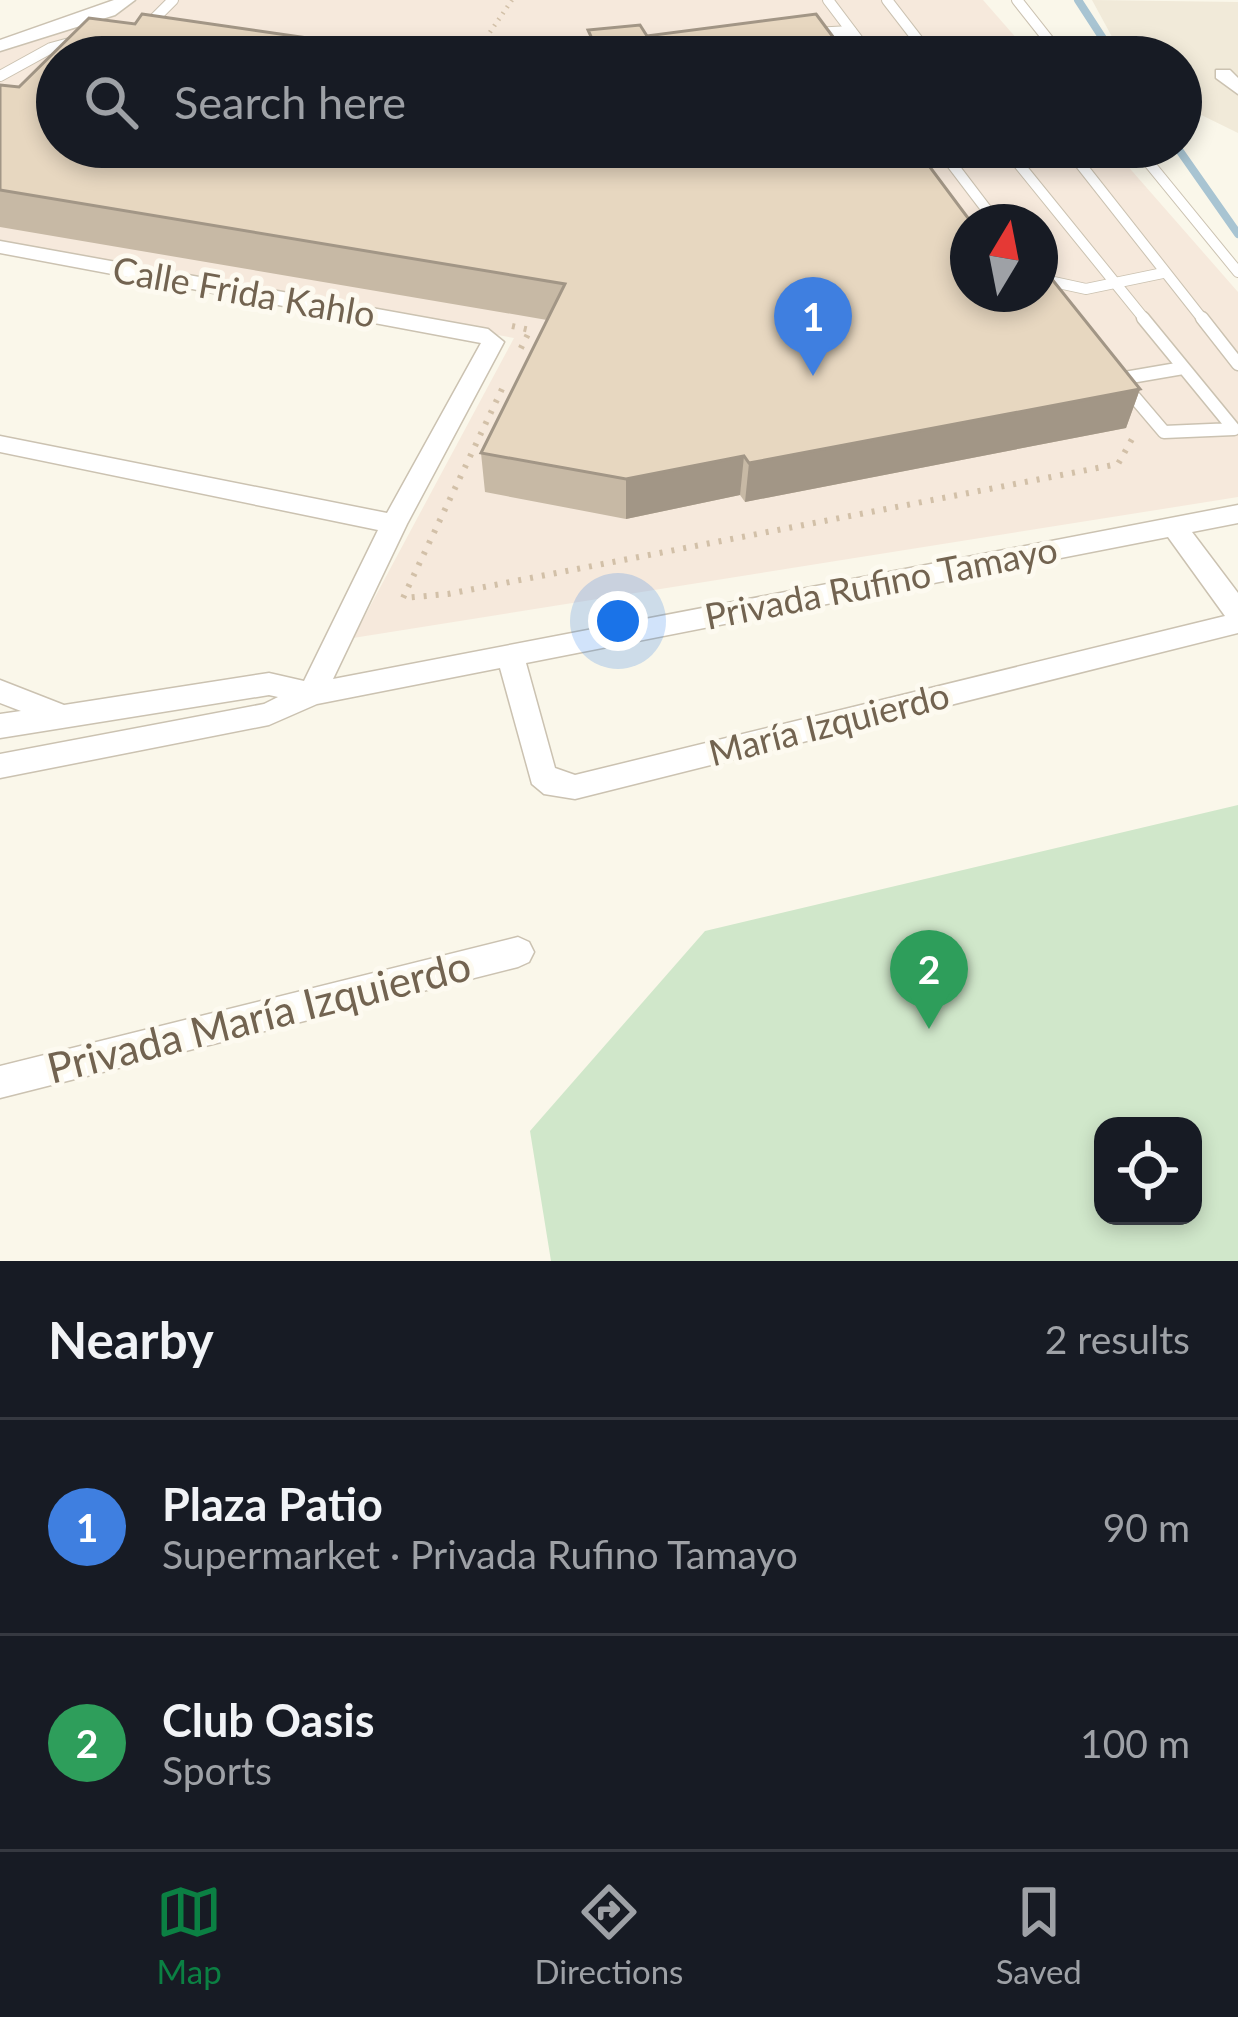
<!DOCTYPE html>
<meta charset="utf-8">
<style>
body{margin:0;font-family:Lato,sans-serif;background:#242831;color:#f1f3f6}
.controls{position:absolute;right:36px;bottom:36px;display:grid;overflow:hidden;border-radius:24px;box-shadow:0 6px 18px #0003}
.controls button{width:108px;height:108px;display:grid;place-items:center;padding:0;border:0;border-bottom:3px solid #363941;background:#171b24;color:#f1f3f6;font:60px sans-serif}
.compass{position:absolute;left:950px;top:204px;width:108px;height:108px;border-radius:50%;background:#171b24;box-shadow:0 6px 18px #0003;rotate:10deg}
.you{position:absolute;left:618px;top:621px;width:42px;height:42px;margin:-30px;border:9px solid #fff;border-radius:50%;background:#1a73e8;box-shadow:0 0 0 18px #1a73e833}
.badge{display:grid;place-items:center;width:78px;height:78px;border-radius:50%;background:#0b8043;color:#fff;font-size:39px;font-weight:700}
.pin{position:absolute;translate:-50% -99px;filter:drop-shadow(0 3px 6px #0008)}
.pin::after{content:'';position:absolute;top:63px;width:42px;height:36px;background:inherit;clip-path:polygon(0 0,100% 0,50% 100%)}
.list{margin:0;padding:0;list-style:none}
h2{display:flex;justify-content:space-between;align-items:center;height:156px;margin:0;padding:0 48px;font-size:51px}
h2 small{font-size:39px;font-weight:400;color:#9ea1a6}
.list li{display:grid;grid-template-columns:78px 1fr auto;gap:36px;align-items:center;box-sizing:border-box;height:216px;padding:0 48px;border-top:3px solid #363941}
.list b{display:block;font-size:45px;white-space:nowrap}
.list p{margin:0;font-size:39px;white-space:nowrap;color:#9ea1a6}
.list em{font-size:39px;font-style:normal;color:#9ea1a6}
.icon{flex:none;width:66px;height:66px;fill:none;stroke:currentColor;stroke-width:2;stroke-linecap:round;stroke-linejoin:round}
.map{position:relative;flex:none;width:1238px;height:1261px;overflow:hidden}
.search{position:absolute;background:#171b24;box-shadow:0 6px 18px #0003;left:36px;right:36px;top:36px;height:132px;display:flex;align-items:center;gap:30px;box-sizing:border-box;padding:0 42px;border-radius:66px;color:#9ea1a6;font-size:45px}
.sheet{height:588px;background:#171b24}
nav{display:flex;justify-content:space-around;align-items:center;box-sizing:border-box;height:168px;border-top:3px solid #363941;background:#171b24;font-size:33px;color:#9ea1a6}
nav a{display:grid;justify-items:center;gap:6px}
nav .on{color:#0b8043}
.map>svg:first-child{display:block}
.residential{fill:#f1ead9}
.commercial{fill:#f6e9dc;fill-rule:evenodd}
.green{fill:#d0e7ca;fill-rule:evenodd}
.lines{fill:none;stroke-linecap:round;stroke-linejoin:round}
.stream{stroke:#a8c4d2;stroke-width:8}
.service-far1-casing{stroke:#cbc2b1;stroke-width:12}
.service-casing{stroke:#cbc2b1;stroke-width:15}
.minor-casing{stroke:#cbc2b1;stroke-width:3}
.path-far1{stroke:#d2c0a8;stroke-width:4.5;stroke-dasharray:1.5 6;stroke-linecap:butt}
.path{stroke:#d2c0a8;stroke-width:6;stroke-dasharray:3 9;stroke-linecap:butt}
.service-far1{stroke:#fff;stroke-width:10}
.service{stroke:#fff;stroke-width:12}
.minor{fill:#fff;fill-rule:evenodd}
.wall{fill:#c7b9a5}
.shaded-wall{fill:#a29686}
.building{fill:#e7d7c0;stroke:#a29686;stroke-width:3}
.labels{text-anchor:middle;stroke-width:10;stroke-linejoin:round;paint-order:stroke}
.street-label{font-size:36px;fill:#726350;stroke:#fdfaf0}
.near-street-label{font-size:42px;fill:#726350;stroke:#fdfaf0}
</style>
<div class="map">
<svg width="1238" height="1261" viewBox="0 0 1238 1261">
<rect width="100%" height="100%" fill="#faf7ea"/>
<path class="residential" d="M1092 0 1238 2V133L1181 105V57H1123Z"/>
<path class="commercial" d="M116 0H983L1033 57H57V147H1111L1238 292V497L353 638 514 338 0 242V49ZM968 222H1040V294H968Z"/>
<path class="green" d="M1238 805V1261H551L530 1131 705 931ZM1103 1126H1193V1216H1103Z"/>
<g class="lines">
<g class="stream">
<path d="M1078 0 1115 57"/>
<path d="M1177 147 1238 234"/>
</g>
<defs>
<g id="service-far1">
<path d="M828 0 871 57"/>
<path d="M887 0 931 57"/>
<path d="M1017 0 1062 57"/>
<path d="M147 26 173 0"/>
<path d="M813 33 851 31"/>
<path d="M0 76 51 48 77 41"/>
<path d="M939 147 996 222"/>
<path d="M1005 147 1146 321"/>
<path d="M1067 147 1204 321"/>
<path d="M1136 147 1238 272"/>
<path d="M1040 279 1086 289 1163 273"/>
</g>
<g id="service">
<path d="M1143 318 1234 429 1164 432 1119 379 1183 368"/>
<path d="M1202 318 1238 364"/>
</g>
<g id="minor">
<path d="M114 0H135L115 15 0 51V40Z"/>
<path d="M1216 70H1230L1238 78V94L1216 78Z"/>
<path d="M0 241 488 329 504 342 407 524 333 679 1238 505V523L1192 532 1238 593V633L575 799 544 794 532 784 500 668 317 704 269 725 0 778V754L264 704 278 697 269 695 0 738V714L21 711 0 703V680L64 705 269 673 304 681 378 530 0 452V436L387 513 481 343 0 253ZM1168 537 1225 616 575 775 555 768 526 663Z"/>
<path d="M518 937 529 942 534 952 529 962 518 967 0 1098V1066Z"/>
</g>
</defs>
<use href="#service-far1" class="service-far1-casing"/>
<use href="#service" class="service-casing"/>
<use href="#minor" class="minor-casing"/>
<path class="path-far1" d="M473 57 512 0"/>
<g class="path">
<path d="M512 326 530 330 520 350"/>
<path d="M502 389 403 598 448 594 1118 464 1136 432"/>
</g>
<use href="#service-far1" class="service-far1"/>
<use href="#service" class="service"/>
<use href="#minor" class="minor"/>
</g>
<path class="wall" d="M135 24 356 45 357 55 968 294 1140 389 1126 428 745 502 740 495 626 519 485 492 481 453 547 320 0 227V85L19 87Z"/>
<g class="shaded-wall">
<path d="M1140 389 1126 428 745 502 749 463Z"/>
<path d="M744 456 740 495 626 519V479Z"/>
</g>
<g class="building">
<path d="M142 14 356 45 351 54 370 57H57V147H915L971 222H968V294H1040V269L1043 268 1140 389 749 463 744 456 626 479 481 453 565 284 0 190V85L19 87 89 18 135 24Z"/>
<path d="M816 14 848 57H494L594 43 588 30 640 25 647 36Z"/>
</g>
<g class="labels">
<g class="street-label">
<text transform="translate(244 292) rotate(10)" y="13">Calle Frida Kahlo</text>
<text transform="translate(881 583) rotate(-11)" y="13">Privada Rufino Tamayo</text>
<text transform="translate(829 724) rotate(-14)" y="13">María Izquierdo</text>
</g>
<g class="near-street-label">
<text transform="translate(259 1017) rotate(-14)" y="15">Privada María Izquierdo</text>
</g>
</g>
</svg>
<div class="controls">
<button><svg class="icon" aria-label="locate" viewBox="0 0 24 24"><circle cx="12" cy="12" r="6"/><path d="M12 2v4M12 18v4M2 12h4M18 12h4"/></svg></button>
</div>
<svg class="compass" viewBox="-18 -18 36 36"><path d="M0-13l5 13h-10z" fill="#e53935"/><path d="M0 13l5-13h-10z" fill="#9ea1a6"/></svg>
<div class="you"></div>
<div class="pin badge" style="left:813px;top:376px;background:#3f7fe0">1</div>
<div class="pin badge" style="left:929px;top:1029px;background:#2e9e5b">2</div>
<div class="search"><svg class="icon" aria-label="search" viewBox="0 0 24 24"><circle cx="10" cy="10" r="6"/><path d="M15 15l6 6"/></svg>Search here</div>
</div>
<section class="sheet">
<h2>Nearby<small>2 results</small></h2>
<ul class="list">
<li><span class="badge" style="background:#3f7fe0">1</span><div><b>Plaza Patio</b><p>Supermarket · Privada Rufino Tamayo</p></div><em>90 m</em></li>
<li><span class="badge" style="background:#2e9e5b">2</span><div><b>Club Oasis</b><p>Sports</p></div><em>100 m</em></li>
</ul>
</section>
<nav>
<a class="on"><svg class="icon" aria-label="map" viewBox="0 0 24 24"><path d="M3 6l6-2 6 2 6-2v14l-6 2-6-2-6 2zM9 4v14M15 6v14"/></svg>Map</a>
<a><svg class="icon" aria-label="directions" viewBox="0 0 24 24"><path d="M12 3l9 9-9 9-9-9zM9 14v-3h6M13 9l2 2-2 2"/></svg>Directions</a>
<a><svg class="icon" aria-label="saved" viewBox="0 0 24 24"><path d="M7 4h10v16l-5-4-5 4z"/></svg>Saved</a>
</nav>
